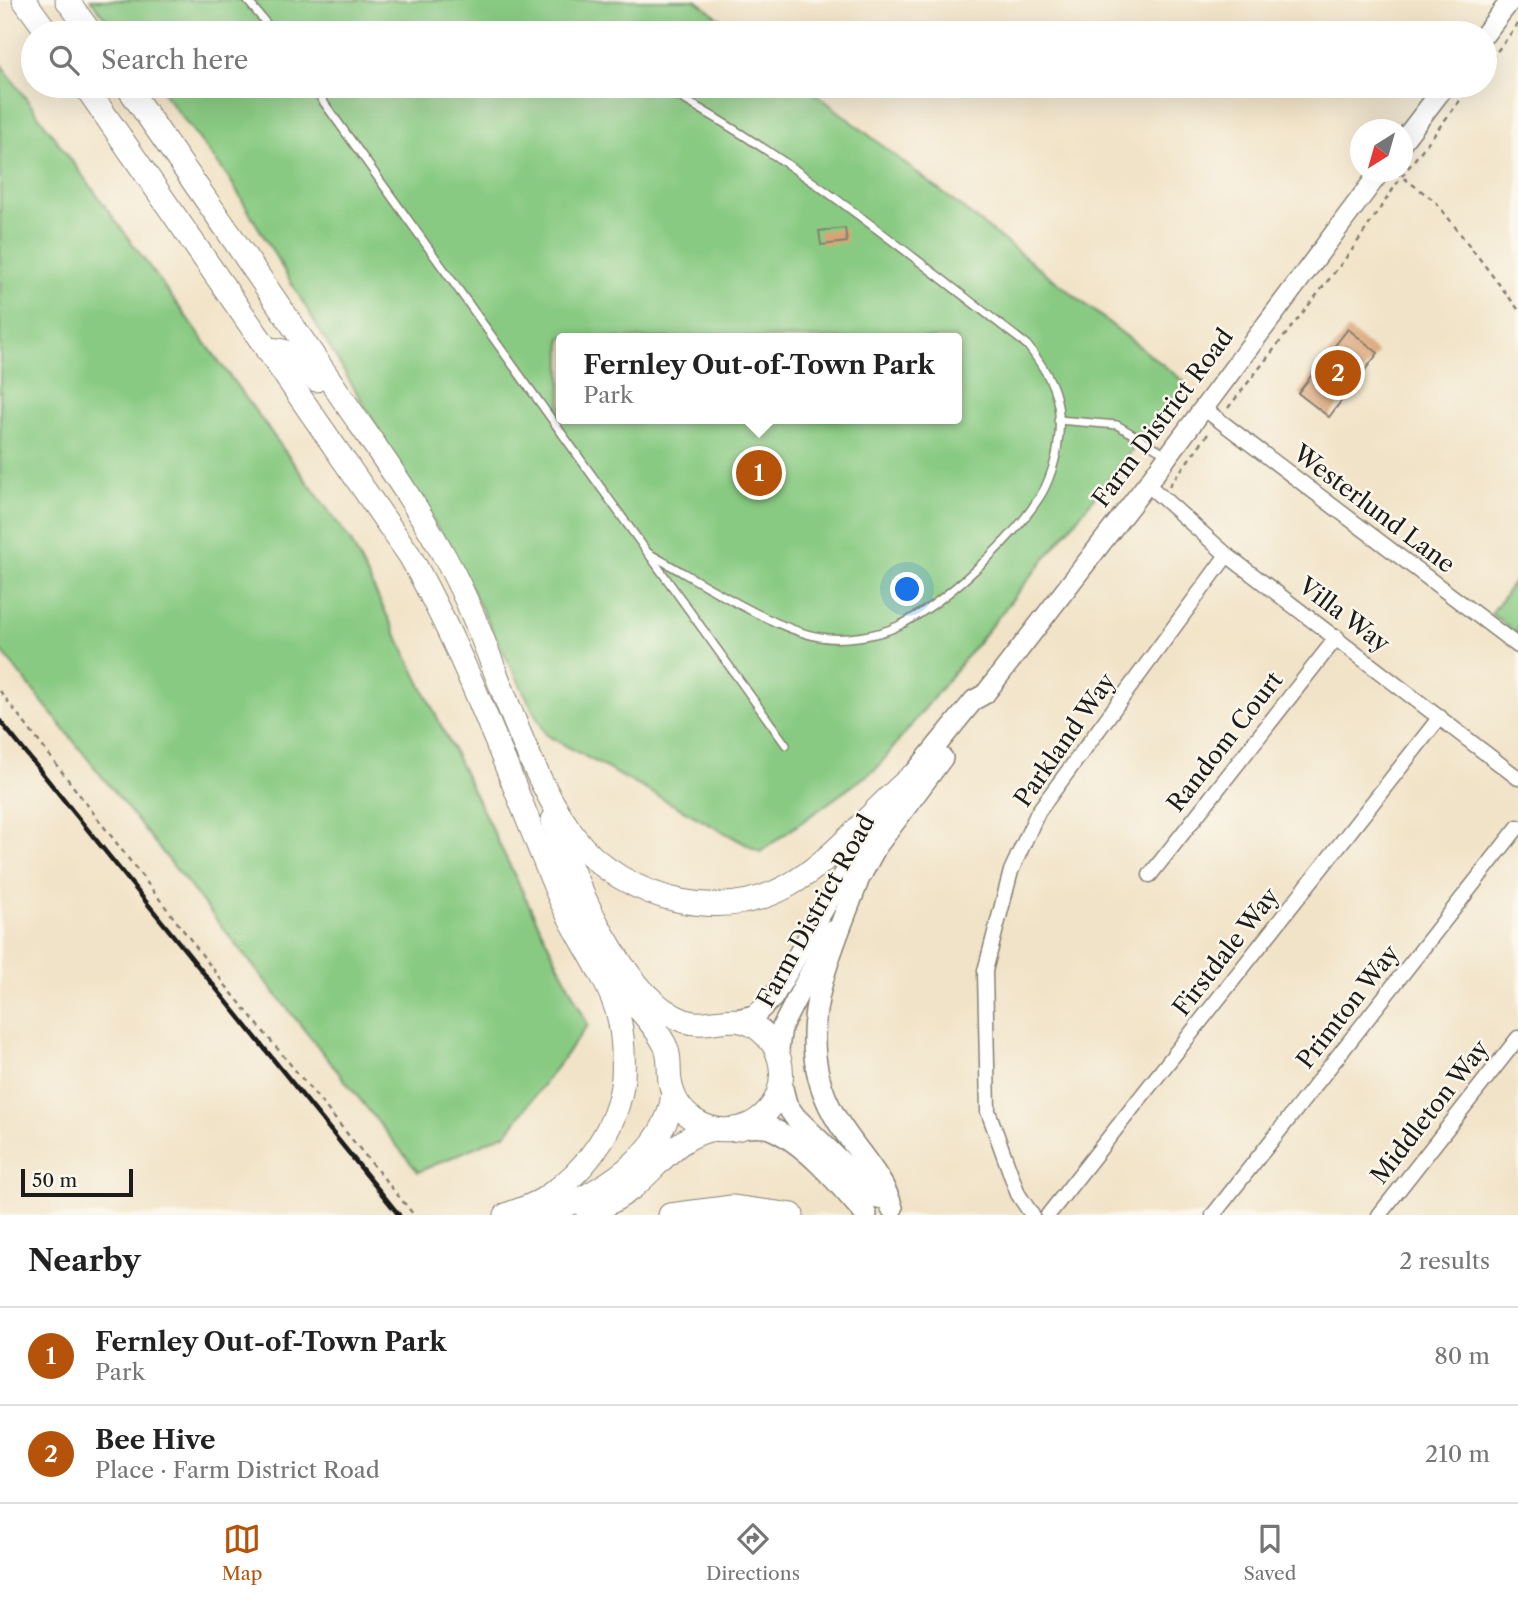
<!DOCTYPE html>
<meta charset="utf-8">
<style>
body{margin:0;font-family:"Libre Caslon Text",serif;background:#f6f6f6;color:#222}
.compass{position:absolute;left:1350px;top:119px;width:63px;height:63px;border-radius:50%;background:#fff;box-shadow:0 7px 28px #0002;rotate:217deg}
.scale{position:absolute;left:21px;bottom:18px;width:112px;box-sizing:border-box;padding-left:7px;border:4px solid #1c1c1c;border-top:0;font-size:19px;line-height:24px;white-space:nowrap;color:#1c1c1c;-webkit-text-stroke:5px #fbf7ec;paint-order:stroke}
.you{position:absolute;left:908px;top:590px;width:24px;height:24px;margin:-18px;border:5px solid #fff;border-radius:50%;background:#1a73e8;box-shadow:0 0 0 10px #1a73e833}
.badge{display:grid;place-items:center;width:46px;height:46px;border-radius:50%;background:#b45309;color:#fff;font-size:23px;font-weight:700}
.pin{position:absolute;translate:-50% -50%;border:4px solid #fff;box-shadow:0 2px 7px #0006}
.popup{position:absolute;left:556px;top:333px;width:406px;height:91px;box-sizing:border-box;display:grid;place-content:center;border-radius:7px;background:#fff;filter:drop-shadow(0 2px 5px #0005);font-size:23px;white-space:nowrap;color:#767676}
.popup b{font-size:26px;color:#222}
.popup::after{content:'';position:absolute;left:50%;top:100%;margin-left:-14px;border:14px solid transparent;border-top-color:#fff}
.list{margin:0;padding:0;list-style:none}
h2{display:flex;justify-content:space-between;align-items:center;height:91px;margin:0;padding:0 28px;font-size:30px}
h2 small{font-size:23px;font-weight:400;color:#767676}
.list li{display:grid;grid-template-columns:46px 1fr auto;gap:21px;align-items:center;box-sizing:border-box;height:98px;padding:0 28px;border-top:2px solid #e0e0e0}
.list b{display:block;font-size:26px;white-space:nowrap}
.list p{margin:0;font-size:23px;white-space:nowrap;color:#767676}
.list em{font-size:23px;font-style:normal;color:#767676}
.icon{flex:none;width:38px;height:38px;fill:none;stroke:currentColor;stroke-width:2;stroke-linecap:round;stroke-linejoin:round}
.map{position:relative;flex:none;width:1518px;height:1215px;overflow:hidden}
.search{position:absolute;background:#fff;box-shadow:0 7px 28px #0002;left:21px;right:21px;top:21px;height:77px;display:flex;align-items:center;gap:18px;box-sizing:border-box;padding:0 24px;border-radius:38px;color:#767676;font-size:26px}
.sheet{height:287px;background:#fff}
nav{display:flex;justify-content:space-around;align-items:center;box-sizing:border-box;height:98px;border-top:2px solid #e0e0e0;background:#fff;font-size:19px;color:#767676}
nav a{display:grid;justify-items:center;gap:4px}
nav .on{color:#b45309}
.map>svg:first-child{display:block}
.green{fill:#88ca82;stroke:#52734f;stroke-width:2;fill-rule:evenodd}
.building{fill:#d9a376}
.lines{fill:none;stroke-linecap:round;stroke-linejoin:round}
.service-casing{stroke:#868072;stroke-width:10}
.minor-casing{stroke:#868072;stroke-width:17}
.secondary-casing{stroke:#868072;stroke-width:22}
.primary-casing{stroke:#868072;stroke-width:24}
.trunk-casing{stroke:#868072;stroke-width:25}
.path{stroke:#868072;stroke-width:2.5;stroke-dasharray:5 5;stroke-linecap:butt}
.service{stroke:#fff;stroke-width:7}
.minor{stroke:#fff;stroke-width:14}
.secondary{stroke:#fff;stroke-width:19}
.primary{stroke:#fff;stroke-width:21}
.trunk{stroke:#fff;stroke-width:23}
.rail{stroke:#1c1c1c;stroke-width:4.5}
.labels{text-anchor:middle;stroke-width:5;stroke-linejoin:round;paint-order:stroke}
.street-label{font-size:24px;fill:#1c1c1c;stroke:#fbf7ec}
</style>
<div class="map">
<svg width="1518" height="1215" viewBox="0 0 1518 1215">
<rect width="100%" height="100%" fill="#fbf7ec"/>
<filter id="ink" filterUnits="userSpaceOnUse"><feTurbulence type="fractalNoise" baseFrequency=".0143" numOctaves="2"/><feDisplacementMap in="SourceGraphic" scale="14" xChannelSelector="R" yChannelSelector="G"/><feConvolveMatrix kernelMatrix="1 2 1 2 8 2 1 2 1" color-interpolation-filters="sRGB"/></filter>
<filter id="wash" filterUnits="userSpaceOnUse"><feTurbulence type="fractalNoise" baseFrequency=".00686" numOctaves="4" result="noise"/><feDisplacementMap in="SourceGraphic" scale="28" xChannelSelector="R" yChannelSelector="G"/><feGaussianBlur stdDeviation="1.57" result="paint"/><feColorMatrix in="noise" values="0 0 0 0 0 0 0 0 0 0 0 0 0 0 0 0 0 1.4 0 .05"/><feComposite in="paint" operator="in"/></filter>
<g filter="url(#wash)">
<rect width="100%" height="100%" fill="#f1e3c7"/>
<g class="green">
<path d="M91 0H696L739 33H117Z"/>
<path d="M0 63 350 540 588 1025 507 1133 418 1172 0 649Z"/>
<path d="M158 86H806L1186 383 877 768 760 852 546 735 458 563 229 178ZM561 338H957V419H561Z"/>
<path d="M1518 576V634L1491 614Z"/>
</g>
<g id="blocks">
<g class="building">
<path d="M845 228 847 242 821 245 819 231Z"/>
<path d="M1348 329 1378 353 1329 417 1298 393Z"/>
</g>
</g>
</g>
<g filter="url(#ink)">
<use href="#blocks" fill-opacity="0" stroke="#868072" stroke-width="2"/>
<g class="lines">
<defs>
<g id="service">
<path d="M247 0 274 33"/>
<path d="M312 86 786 745"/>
<path d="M1058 420 1117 425 1168 455"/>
<path d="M648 553C693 577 772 629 820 637 842 641 878 636 898 626 944 604 1012 540 1039 498 1048 485 1057 458 1058 443 1064 401 1052 377 1027 345 908 254 792 156 659 86"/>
</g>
<g id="minor">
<path d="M1203 408 1518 646"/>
<path d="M1147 484 1227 555 1518 778"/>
<path d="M1150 875 1337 637"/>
<path d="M1032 1215 1018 1194 988 1111 985 971 1011 871 1038 812 1227 555"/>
<path d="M1048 1215 1440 717"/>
<path d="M1213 1215 1518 827"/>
<path d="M1379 1215 1518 1038"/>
</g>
<g id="secondary">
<path d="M1485 34 1511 0"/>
<path d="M1402 142 1445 86"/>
<path d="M902 788 974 700 985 694 1147 484 1380 172"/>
<path d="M851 895 876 848 943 758"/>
<path d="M736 1019 755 1015 773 998 852 860 884 813"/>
<path d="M778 1056 782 1027 831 931"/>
</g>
<g id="primary">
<path d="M857 883C829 958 790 1035 833 1113 850 1145 882 1173 892 1208"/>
<path d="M781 1084 786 1104 795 1117 877 1198"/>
<path d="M744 1127C754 1127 763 1125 772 1129 808 1145 841 1186 866 1215"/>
</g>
<g id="trunk">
<path d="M24 0 48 33"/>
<path d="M67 0 91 33"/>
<path d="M85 86 410 556C470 663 511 782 559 896 576 936 606 973 618 1014 623 1034 624 1057 623 1078 618 1128 586 1171 545 1198 533 1206 518 1210 506 1215"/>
<path d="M127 86C196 185 264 283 332 383 371 441 414 499 447 561 495 649 515 753 573 835 597 869 641 893 681 901 794 923 839 839 912 776"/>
<path d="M267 350C290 346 302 364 316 380"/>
<path d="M553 820C573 878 622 999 685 1021 712 1030 733 1008 761 1031 780 1046 786 1071 778 1094 772 1110 757 1124 740 1128 707 1136 675 1115 670 1081 668 1068 671 1057 665 1045 653 1021 628 998 611 979"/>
<path d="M543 1215C595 1196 668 1155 673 1093"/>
<path d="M588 1215C603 1207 617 1199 631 1189 658 1167 679 1133 716 1129"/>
<path d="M670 1215 732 1207 792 1215"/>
</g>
</defs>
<use href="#service" class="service-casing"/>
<use href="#minor" class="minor-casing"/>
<use href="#secondary" class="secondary-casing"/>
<use href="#primary" class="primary-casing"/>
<use href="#trunk" class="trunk-casing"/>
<g class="path">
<path d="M1485 67 1518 24"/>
<path d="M1396 172 1436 202 1518 309"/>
<path d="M1228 408 1352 250 1402 176 1471 86"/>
<path d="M1169 486 1211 430"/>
<path d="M0 691 226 986 414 1215"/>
</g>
<use href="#service" class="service"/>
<use href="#minor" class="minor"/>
<use href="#secondary" class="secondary"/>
<use href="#primary" class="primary"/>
<use href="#trunk" class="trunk"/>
<path class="rail" d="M0 721 399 1215"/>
</g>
</g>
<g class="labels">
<g class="street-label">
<text transform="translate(1163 418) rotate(-53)" y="8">Farm District Road</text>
<text transform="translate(1374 509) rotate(37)" y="8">Westerlund Lane</text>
<text transform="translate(1344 615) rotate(37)" y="8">Villa Way</text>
<text transform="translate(1065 740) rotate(-55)" y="8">Parkland Way</text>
<text transform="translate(1225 742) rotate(-52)" y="8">Random Court</text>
<text transform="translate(816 911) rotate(-61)" y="8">Farm District Road</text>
<text transform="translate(1226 952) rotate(-52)" y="8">Firstdale Way</text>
<text transform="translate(1348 1007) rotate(-52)" y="8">Primton Way</text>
<text transform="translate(1430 1112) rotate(-52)" y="8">Middleton Way</text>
</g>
</g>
</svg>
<svg class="compass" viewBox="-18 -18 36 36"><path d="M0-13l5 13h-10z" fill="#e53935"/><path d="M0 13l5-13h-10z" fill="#767676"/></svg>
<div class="scale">50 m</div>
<div class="you"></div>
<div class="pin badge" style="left:759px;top:473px">1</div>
<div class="popup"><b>Fernley Out-of-Town Park</b>Park</div>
<div class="pin badge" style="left:1338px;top:373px">2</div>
<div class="search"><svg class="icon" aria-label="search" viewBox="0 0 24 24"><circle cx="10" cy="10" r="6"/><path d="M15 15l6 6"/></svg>Search here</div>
</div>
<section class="sheet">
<h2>Nearby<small>2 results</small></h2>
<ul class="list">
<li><span class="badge">1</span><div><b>Fernley Out-of-Town Park</b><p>Park</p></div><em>80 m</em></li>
<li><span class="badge">2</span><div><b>Bee Hive</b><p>Place · Farm District Road</p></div><em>210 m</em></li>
</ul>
</section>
<nav>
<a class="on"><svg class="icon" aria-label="map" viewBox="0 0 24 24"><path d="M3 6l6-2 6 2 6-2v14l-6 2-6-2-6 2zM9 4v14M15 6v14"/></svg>Map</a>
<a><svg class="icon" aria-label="directions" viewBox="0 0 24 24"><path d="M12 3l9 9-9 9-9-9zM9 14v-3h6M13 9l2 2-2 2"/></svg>Directions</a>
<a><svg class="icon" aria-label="saved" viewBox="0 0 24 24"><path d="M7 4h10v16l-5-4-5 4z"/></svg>Saved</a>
</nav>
